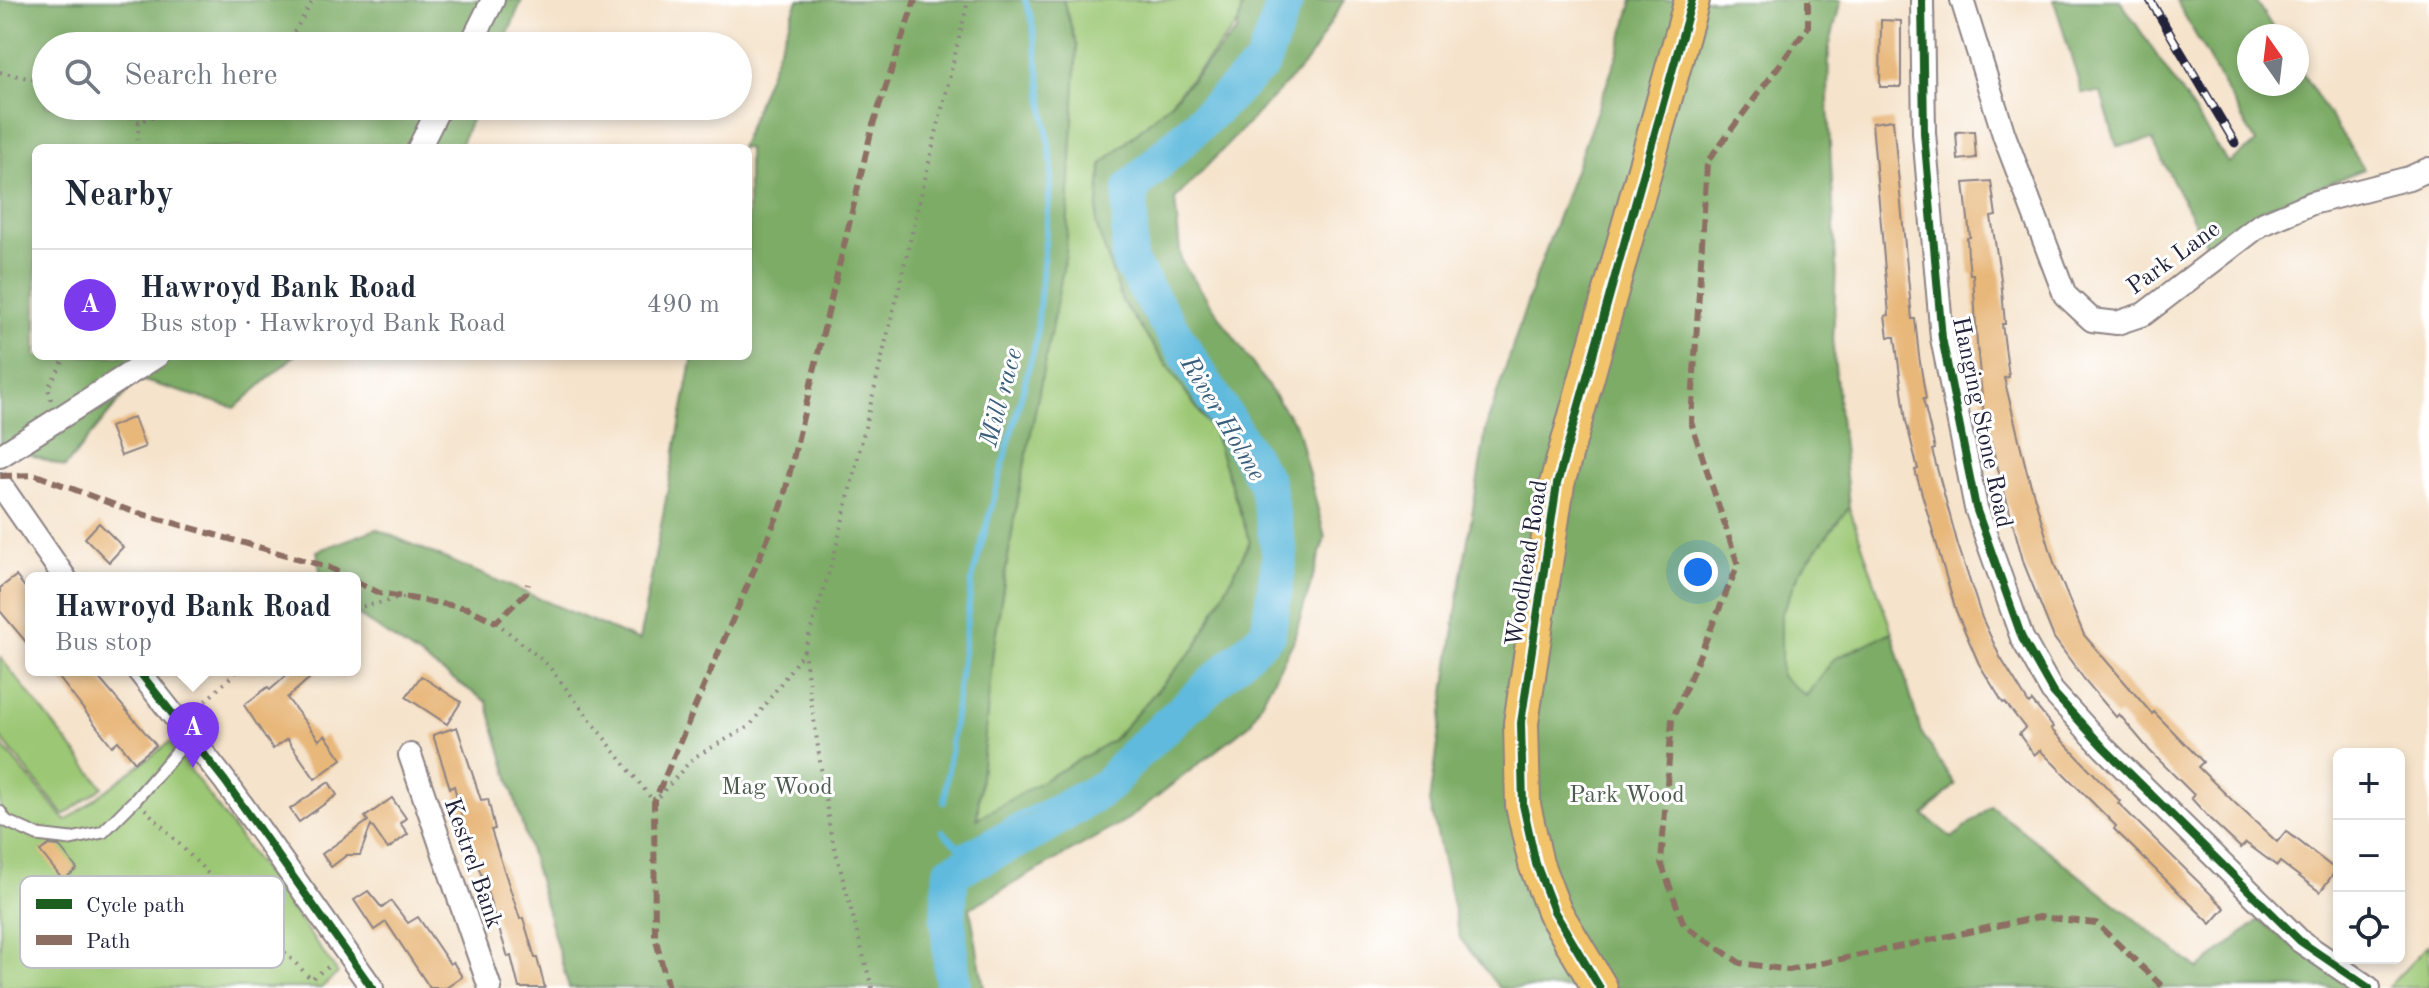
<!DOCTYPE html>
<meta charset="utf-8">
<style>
body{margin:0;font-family:"Old Standard TT",serif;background:#f2f2f3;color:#1f2937}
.controls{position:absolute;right:24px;bottom:24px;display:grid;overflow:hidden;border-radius:12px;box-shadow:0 4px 12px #0003}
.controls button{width:72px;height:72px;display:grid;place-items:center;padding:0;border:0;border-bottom:2px solid #e0e1e3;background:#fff;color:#1f2937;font:40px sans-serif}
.compass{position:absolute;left:2237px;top:24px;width:72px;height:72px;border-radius:50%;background:#fff;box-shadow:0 4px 12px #0003;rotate:346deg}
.you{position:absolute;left:1698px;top:572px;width:28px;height:28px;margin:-20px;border:6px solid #fff;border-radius:50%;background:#1a73e8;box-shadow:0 0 0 12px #1a73e833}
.badge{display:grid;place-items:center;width:52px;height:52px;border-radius:50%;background:#7c3aed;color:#fff;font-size:26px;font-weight:700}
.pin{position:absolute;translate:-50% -66px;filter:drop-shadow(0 2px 4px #0008)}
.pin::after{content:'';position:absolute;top:42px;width:28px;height:24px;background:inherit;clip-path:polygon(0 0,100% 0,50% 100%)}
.popup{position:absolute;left:25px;top:572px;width:336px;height:104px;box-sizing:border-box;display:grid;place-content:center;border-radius:12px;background:#fff;filter:drop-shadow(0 2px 6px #0005);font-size:26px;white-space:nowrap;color:#747a83}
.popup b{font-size:30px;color:#1f2937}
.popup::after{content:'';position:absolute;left:50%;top:100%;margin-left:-16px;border:16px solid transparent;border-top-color:#fff}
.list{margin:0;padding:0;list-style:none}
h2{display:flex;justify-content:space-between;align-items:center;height:104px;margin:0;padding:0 32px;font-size:34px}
h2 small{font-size:26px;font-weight:400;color:#747a83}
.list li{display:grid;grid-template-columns:52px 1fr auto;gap:24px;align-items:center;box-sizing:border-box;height:112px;padding:0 32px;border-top:2px solid #e0e1e3}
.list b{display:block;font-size:30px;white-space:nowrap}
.list p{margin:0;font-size:26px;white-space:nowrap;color:#747a83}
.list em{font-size:26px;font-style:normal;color:#747a83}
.icon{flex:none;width:44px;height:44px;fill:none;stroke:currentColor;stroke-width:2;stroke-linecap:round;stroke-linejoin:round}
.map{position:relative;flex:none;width:2429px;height:988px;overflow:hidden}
.search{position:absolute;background:#fff;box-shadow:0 4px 12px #0003;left:32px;top:32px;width:720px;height:88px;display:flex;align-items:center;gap:20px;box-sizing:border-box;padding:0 28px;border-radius:44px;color:#747a83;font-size:30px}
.panel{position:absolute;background:#fff;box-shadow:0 4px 12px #0003;left:32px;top:144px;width:720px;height:216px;border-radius:12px}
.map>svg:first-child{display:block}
.green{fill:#9cc875;stroke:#5f7558;stroke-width:2}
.forest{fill:#7dac66;stroke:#506750;stroke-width:2}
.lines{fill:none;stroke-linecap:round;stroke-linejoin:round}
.stream{stroke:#5fbadd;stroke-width:6}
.river{stroke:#5fbadd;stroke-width:36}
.building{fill:#e8b77a}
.lane-casing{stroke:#8c8283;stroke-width:15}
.street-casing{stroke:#8c8283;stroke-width:26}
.primary-casing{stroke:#8c8283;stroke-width:38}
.path{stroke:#8c8283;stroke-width:4;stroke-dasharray:2 6;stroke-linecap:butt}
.lane{stroke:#fff;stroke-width:11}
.street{stroke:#fff;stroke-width:22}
.primary{stroke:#f1c36a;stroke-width:34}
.rail-casing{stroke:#22223b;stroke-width:9}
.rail{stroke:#fff;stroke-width:6;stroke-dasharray:18;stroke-linecap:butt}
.quiet{stroke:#8d6e63;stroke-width:6;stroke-dasharray:12 6;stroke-linecap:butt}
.cycleway-casing{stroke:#fff;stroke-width:13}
.cycleway{stroke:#1b5e20;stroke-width:8}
.labels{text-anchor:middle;stroke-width:6;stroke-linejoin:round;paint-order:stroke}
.street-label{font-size:24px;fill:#22223b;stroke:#fff}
.park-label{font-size:24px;fill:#4d5c4f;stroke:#fff}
.water-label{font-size:26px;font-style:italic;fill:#3a5f7c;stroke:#fff}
.key{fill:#fff;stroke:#bdbdc4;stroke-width:2}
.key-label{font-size:22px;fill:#22223b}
</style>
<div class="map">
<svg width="2429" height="988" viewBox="0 0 2429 988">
<rect width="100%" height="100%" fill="#fff"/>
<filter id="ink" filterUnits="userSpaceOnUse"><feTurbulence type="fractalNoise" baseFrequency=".0125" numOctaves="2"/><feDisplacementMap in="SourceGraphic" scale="16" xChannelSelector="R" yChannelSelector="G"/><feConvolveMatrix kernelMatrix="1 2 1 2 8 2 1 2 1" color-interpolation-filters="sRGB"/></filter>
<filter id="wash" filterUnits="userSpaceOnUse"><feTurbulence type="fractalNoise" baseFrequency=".006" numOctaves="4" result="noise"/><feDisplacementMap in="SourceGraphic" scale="32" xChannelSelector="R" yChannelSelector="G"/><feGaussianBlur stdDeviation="1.8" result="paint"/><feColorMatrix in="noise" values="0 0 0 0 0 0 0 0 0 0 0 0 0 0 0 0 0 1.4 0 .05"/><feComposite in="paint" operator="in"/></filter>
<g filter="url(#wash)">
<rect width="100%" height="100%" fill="#f5e3cb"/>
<g class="green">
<path d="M1063 0H1243L1239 23 1170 103 1102 164 1122 301 1213 431 1250 542 1196 647 1113 740 976 820 993 650 1015 514 1077 46Z"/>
<path d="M1849 507 1892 632 1834 659 1806 697 1781 676V615L1800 571Z"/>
<path d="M0 657 103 787 64 815 0 737Z"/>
<path d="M170 742 338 973 321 988H0V743L66 821Z"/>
<path d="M2429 944V988L2388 987Z"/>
</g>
<g class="forest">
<path d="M0 0H522L503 46H46V106H477L459 148H36V356H294L235 408 137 379 65 467 0 444Z"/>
<path d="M798 0H1063L1077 46 1066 254 1015 514 993 650 977 819 1113 740 1196 647 1250 542 1213 431 1122 301 1096 224 1102 164 1170 103 1237 31 1243 0H1344L1307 62 1175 199 1181 261 1297 428 1325 537 1293 642 1250 724 1128 819 970 908 984 988H569L487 702 355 613V578H321L317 551 376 529 639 641 693 356H748V148H740Z"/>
<path d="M1633 0H1841L1829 48 1828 103 1836 264 1833 346 1849 507 1800 571 1781 615V676L1806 696 1834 659 1892 632 1921 732 1955 785 1924 815 1952 838 1991 806 2198 969 2259 920 2351 988H1499L1460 938 1430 802 1458 599 1487 424 1534 282 1617 56Z"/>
<path d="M2054 0H2120L2228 163 2256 143 2176 0H2255L2278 36H2249V84H2297V65L2364 169 2256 212 2211 254 2152 140 2117 146 2101 93H2082Z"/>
</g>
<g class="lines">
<g class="stream">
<path d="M944 802 972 580 1036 341 1052 167 1032 20 1025 0"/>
<path d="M942 831 959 847 1134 755"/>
</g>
<path class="river" d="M953 988 948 918 951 872 1037 831 1108 785 1134 755 1268 633 1280 555 1266 482 1129 261 1131 188 1262 64 1286 0"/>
</g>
<g id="blocks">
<g class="building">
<path d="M1881 20 1901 21V87H1880Z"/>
<path d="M1893 120 1912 319H1915L1919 356 1926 399H1923L1935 449 1932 450 1958 545 1982 618 2000 657 2029 704 2032 701 2053 727 2051 729 2120 801 2118 803 2225 908 2211 924 2114 829 2116 826 2040 750 2034 755 2019 734 2025 728 2005 702 2003 703 1979 664 1956 611 1915 470 1918 469 1906 421 1895 337H1888L1885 316 1889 315 1872 123Z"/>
<path d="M1974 131 1976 158 1958 160 1956 132Z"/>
<path d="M1991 181 1996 216 1991 217 2001 279 2005 324H2002L2009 377 2004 378 2027 472 2055 566 2084 635 2152 714 2154 712 2203 762 2198 767 2236 804 2277 842 2286 831 2336 870 2320 892 2280 862 2277 866 2246 843 2241 848 2210 819 2191 798 2194 795 2150 751 2119 714 2116 717 2084 679 2054 638 2024 564 1984 417 1977 344 1973 274H1970L1968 256 1967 238 1970 237 1964 183Z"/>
<path d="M134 417 145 447 121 456 110 427Z"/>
<path d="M99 523 123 547 109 562 85 538Z"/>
<path d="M16 576 31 595V648L0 611V588Z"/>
<path d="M53 670H92L156 745 135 762 118 741 112 746Z"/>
<path d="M293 670H319L287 698 319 740 325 735 342 759 315 779 287 739 273 749 244 705 268 687 270 690Z"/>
<path d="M421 676 461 702 447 724 406 697Z"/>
<path d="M457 727 481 800 488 799 495 829 491 830 520 919 523 918 535 958H537L545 988H519L511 956 508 957 483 879 468 840 454 786 450 788 433 735Z"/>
<path d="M329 782 337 795 299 822 290 809Z"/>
<path d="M392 798 406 818 400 823 408 834 388 849 371 825 360 855H347L331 867 322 854 368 821 365 817Z"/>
<path d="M49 845 59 846 77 869 63 880 40 851Z"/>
<path d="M368 891 382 908 391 901 408 923 418 917 450 964 453 962 462 977 446 988H430L386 922 374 930 354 900Z"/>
</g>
</g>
</g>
<g filter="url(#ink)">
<use href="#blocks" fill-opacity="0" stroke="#8c8283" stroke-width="2"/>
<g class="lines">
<defs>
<path id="lane" d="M0 812 6 821 37 835 71 839 103 832 136 799 190 737"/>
<g id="street">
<path d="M1922 0 1924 133 1942 338 1976 508 2022 638 2052 691 2104 748 2300 941 2369 988"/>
<path d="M1962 0 2004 135 2065 295 2092 320 2117 323 2144 314 2260 225 2312 203 2409 178 2429 169"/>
<path d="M470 46 493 0"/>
<path d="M419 148 440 106"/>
<path d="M0 456 157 356"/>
<path d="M0 484 65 578"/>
<path d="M138 670 225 781 372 988"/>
<path d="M410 755 490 988"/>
</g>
<path id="primary" d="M1600 988 1554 911 1536 864 1523 805 1521 723 1557 484 1692 0"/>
</defs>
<use href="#lane" class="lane-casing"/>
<use href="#street" class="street-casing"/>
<use href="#primary" class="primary-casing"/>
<g class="path">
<path d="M286 46 313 0"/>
<path d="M0 72 46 82"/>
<path d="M109 106 139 121"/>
<path d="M137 148 139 121 178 112 189 106"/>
<path d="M51 400 48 388 66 356"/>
<path d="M355 608 407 597"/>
<path d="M496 622 547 664 654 802 693 758 750 726 804 651"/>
<path d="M194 712 238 670"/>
<path d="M145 809 311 979 332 964"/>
<path d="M872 988 830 830 804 651 833 560 967 5 966 0"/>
</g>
<use href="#lane" class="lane"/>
<use href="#street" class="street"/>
<use href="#primary" class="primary"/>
<defs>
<path id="rail" d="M2150 0 2235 143"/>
</defs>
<use href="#rail" class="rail-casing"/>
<use href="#rail" class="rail"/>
<g class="quiet">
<path d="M1808 0V27L1707 162 1691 422 1738 565 1672 720 1661 863 1684 925 1740 963 1789 970 2039 917 2096 923 2164 988"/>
<path d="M0 476 36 475 128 510 328 567 349 578"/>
<path d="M355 581 379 593 467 608 496 622 526 593 528 584"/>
<path d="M668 988 655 936 654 802 782 505 872 128 915 0"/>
</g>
<defs>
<g id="cycleway">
<path d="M1922 0 1924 133 1942 338 1976 508 2022 638 2052 691 2104 748 2300 941 2369 988"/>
<path d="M138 670 225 781 372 988"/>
<path d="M1600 988 1554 911 1536 864 1523 805 1521 723 1557 484 1692 0"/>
</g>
</defs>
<use href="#cycleway" class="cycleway-casing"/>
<use href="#cycleway" class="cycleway"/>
</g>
</g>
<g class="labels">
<g class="street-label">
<text transform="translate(2173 257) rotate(-36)" y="8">Park Lane</text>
<text transform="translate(1983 422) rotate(78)" y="8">Hanging Stone Road</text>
<text transform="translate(1526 563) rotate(-81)" y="8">Woodhead Road</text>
<text transform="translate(474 863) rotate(71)" y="8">Kestrel Bank</text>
</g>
<g class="park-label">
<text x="777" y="794">Mag Wood</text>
<text x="1627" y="802">Park Wood</text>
</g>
<g class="water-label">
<text transform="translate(1000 397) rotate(-75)" y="9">Mill race</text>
<text transform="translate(1224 418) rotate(59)" y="9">River Holme</text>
</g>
</g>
<rect x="20" y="876" width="264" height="92" rx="12" class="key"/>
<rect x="36" y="899" width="36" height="10" fill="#1b5e20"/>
<rect x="36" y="935" width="36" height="10" fill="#8d6e63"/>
<g class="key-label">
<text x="86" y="912">Cycle path</text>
<text x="86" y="948">Path</text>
</g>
</svg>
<div class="controls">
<button>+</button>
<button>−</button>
<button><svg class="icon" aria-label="locate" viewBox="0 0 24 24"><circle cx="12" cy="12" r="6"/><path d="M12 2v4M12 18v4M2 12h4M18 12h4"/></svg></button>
</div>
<svg class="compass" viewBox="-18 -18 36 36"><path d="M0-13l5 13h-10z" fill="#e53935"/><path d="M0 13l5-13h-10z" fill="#747a83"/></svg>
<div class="you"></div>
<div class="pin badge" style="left:193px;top:768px">A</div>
<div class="popup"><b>Hawroyd Bank Road</b>Bus stop</div>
<div class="search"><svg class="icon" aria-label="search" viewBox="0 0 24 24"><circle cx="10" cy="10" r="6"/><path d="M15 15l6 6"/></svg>Search here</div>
<section class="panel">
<h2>Nearby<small></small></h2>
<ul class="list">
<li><span class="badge">A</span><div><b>Hawroyd Bank Road</b><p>Bus stop · Hawkroyd Bank Road</p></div><em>490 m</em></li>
</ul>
</section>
</div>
